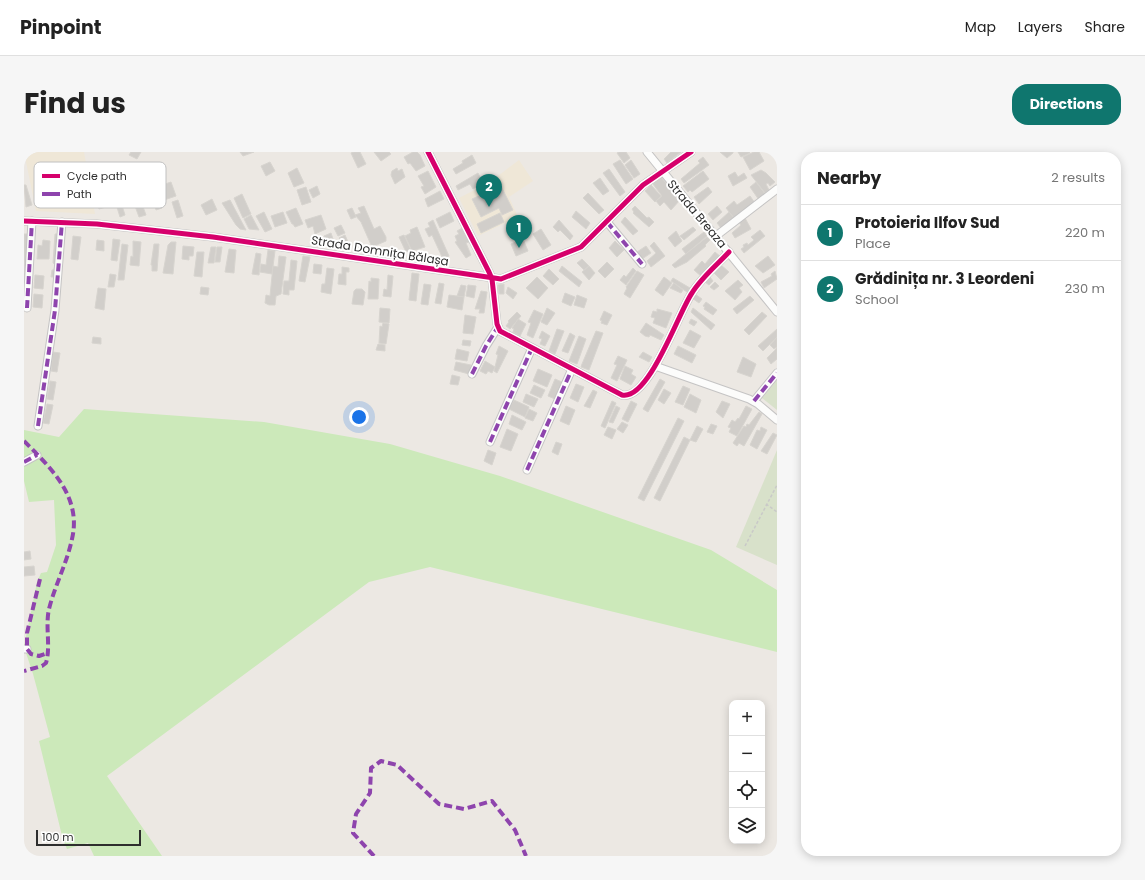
<!DOCTYPE html>
<meta charset="utf-8">
<style>
body{margin:0;font-family:Poppins,sans-serif;background:#f6f6f6;color:#222}
.controls{position:absolute;right:12px;bottom:12px;display:grid;overflow:hidden;border-radius:8px;box-shadow:0 2px 10px #0003}
.controls button{width:36px;height:36px;display:grid;place-items:center;padding:0;border:0;border-bottom:1px solid #e0e0e0;background:#fff;color:#222;font:20px sans-serif}
.scale{position:absolute;left:12px;bottom:10px;width:105px;box-sizing:border-box;padding-left:4px;border:2px solid #2e2e2e;border-top:0;font-size:11px;line-height:14px;white-space:nowrap;color:#2e2e2e;-webkit-text-stroke:3px #fff;paint-order:stroke}
.you{position:absolute;left:335px;top:265px;width:14px;height:14px;margin:-10px;border:3px solid #fff;border-radius:50%;background:#1a73e8;box-shadow:0 0 0 6px #1a73e833}
.badge{display:grid;place-items:center;width:26px;height:26px;border-radius:50%;background:#0f766e;color:#fff;font-size:13px;font-weight:700}
.pin{position:absolute;translate:-50% -33px;filter:drop-shadow(0 1px 2px #0008)}
.pin::after{content:'';position:absolute;top:21px;width:14px;height:12px;background:inherit;clip-path:polygon(0 0,100% 0,50% 100%)}
.list{margin:0;padding:0;list-style:none}
h2{display:flex;justify-content:space-between;align-items:center;height:52px;margin:0;padding:0 16px;font-size:17px}
h2 small{font-size:13px;font-weight:400;color:#767676}
.list li{display:grid;grid-template-columns:26px 1fr auto;gap:12px;align-items:center;box-sizing:border-box;height:56px;padding:0 16px;border-top:1px solid #e0e0e0}
.list b{display:block;font-size:15px;white-space:nowrap}
.list p{margin:0;font-size:13px;white-space:nowrap;color:#767676}
.list em{font-size:13px;font-style:normal;color:#767676}
.icon{flex:none;width:22px;height:22px;fill:none;stroke:currentColor;stroke-width:2;stroke-linecap:round;stroke-linejoin:round}
.map{position:relative;flex:none;width:753px;height:704px;overflow:hidden;border-radius:16px}
header{display:flex;align-items:center;gap:24px;box-sizing:border-box;height:56px;padding:0 20px;background:#fff;border-bottom:1px solid #e0e0e0}
header strong{font-size:19px}
nav{display:flex;gap:22px;margin-inline-start:auto;font-size:14px}
.intro{display:flex;align-items:center;justify-content:space-between;box-sizing:border-box;height:96px;padding:0 24px}
h1{margin:0;font-size:28px}
.button{padding:10px 18px;border-radius:16px;background:#0f766e;color:#fff;font-size:14px;font-weight:700}
main{display:flex;gap:24px;padding:0 24px}
aside{flex:1;background:#fff;border-radius:16px;box-shadow:0 2px 10px #0003}
.map>svg:first-child{display:block}
.education{fill:#efe7d7}
.green{fill:#cce9ba}
.cemetery{fill:#d8e1ca}
.building{fill:#d1ceca;stroke:#d7d4cf}
.lines{fill:none;stroke-linecap:round;stroke-linejoin:round}
.street-casing{stroke:#c5c4c4;stroke-width:9}
.path{stroke:#c9c9c8;stroke-width:1.5;stroke-dasharray:3 2;stroke-linecap:butt}
.street{stroke:#fcfcfb;stroke-width:7}
.quiet{stroke:#8e44ad;stroke-width:4;stroke-dasharray:8 4;stroke-linecap:butt}
.cycleway-casing{stroke:#fff;stroke-width:8}
.cycleway{stroke:#d6006c;stroke-width:5}
.labels{text-anchor:middle;stroke-width:4;stroke-linejoin:round;paint-order:stroke}
.street-label{font-size:12px;fill:#2e2e2e;stroke:#fff}
.key{fill:#fff;stroke:#c0c0c0;stroke-width:1}
.key-label{font-size:11px;fill:#2e2e2e}
</style>
<header>
<strong>Pinpoint</strong>
<nav><a>Map</a><a>Layers</a><a>Share</a></nav>
</header>
<div class="intro"><h1>Find us</h1><a class="button">Directions</a></div>
<main>
<div class="map">
<svg width="753" height="704" viewBox="0 0 753 704">
<rect width="100%" height="100%" fill="#ece8e3"/>
<g class="education">
<path d="M0 0H60L71 62 12 59Z"/>
<path d="M495 8 509 29 485 45 494 65 454 84 435 46 466 30Z"/>
</g>
<path class="green" d="M60 257 240 270 366 292 476 324 687 398 753 438V500L406 415 345 430 83 624 138 704H70L64 691 43 697 39 688 15 589 26 585 9 522 0 495 13 430 17 421 23 420 32 393 30 348 5 350 0 329V278L35 285Z"/>
<g class="cemetery">
<path d="M753 228V258L738 246Z"/>
<path d="M753 298V413L712 395Z"/>
</g>
<g class="building">
<path d="M107 0H117L113 7 105 3Z"/>
<path d="M216 0H230L219 4Z"/>
<path d="M330 0H336L342 12 334 16 327 1Z"/>
<path d="M350 0H365L367 2 357 9Z"/>
<path d="M389 0H393L396 3 401 14 392 19 386 11 384 12 380 5Z"/>
<path d="M595 0H602L606 6 600 11 593 1Z"/>
<path d="M647 0H657L643 11 640 7Z"/>
<path d="M696 0H709V1L703 6Z"/>
<path d="M714 0H725L726 1 717 5Z"/>
<path d="M730 0H735L740 9 726 18 719 5Z"/>
<path d="M448 3 452 11 432 22 429 17 439 11 438 9Z"/>
<path d="M679 5 685 13 660 31 657 27 676 11 674 9Z"/>
<path d="M596 8 609 27 602 32 589 12Z"/>
<path d="M607 8 616 22 610 26 601 13Z"/>
<path d="M246 10 251 19 242 24 237 14Z"/>
<path d="M273 16 280 31 270 35 264 21Z"/>
<path d="M373 16 374 19 378 17 381 25 371 32 367 23 368 19Z"/>
<path d="M585 17 601 40 596 44 579 21Z"/>
<path d="M737 18 742 21 751 30 746 34 744 31 742 32 745 38 741 41 727 23Z"/>
<path d="M404 19 412 35 401 42 397 35 400 34 394 24Z"/>
<path d="M679 19 685 27 668 40 666 38 664 40 659 34Z"/>
<path d="M711 20 714 25 720 21 723 26 709 34 704 24Z"/>
<path d="M454 21 459 31 449 37 446 32 434 38 432 34Z"/>
<path d="M637 25 656 48 647 58 640 50 636 54 632 49 638 44 629 32Z"/>
<path d="M576 26 585 39 579 43 569 31Z"/>
<path d="M147 30 152 44 140 48 135 34Z"/>
<path d="M732 30 742 43 735 48 726 35Z"/>
<path d="M0 33H2L8 53 2 55Z"/>
<path d="M627 33 637 44 631 50 621 39Z"/>
<path d="M80 34 86 54 75 57 69 38Z"/>
<path d="M293 34 296 42 289 46 285 38Z"/>
<path d="M477 34 489 58 478 63 475 56 457 65 448 47Z"/>
<path d="M282 35 287 50 278 53 273 38Z"/>
<path d="M684 35 688 40 675 52 670 45Z"/>
<path d="M416 39 420 47 404 55 401 47Z"/>
<path d="M94 41 101 63 96 65 89 42Z"/>
<path d="M564 41 580 58 575 62 559 46Z"/>
<path d="M133 42 138 56 132 58 128 43Z"/>
<path d="M218 42 227 62 219 66 210 46Z"/>
<path d="M726 44 731 51 710 66 702 56 710 49 713 53Z"/>
<path d="M188 47 193 58 182 63 177 53Z"/>
<path d="M154 48 159 64 153 66 148 50Z"/>
<path d="M206 48 222 78 216 77 212 73 198 51Z"/>
<path d="M118 52 122 63 115 65 111 54Z"/>
<path d="M340 54 350 77 356 74 362 85V89L348 95 337 70 331 63 337 61 334 56Z"/>
<path d="M611 54 623 66 625 65 630 70 625 75 609 61 610 60 608 57Z"/>
<path d="M693 54 698 60 689 68 684 62Z"/>
<path d="M272 56 279 72 271 75 269 72H268L262 60Z"/>
<path d="M328 56 332 65 327 67 323 58Z"/>
<path d="M552 59 566 71 562 77 548 65Z"/>
<path d="M240 60 248 77 241 80 232 64Z"/>
<path d="M259 60 263 71 251 75 247 64Z"/>
<path d="M426 60 430 69 416 76 412 67Z"/>
<path d="M705 60 710 66 697 76 693 71Z"/>
<path d="M476 61 480 70 457 81 453 72Z"/>
<path d="M227 63 235 78 225 77 220 67Z"/>
<path d="M297 63 302 77 291 82 289 74 284 76 281 68Z"/>
<path d="M601 65 614 79 609 83 597 70Z"/>
<path d="M721 66 727 77 711 86 708 81 717 73 715 70Z"/>
<path d="M409 68 425 104 419 107 408 83 405 85 401 77 406 75 404 71Z"/>
<path d="M535 68 549 84 546 88 536 78 534 80 529 75Z"/>
<path d="M493 72 496 79 486 83 483 77Z"/>
<path d="M317 73 321 81 314 84 310 76Z"/>
<path d="M393 75 401 95 388 99 381 84 387 81 386 78Z"/>
<path d="M669 75 672 78 660 88 656 84Z"/>
<path d="M438 76 445 90 442 91 447 103 442 106 431 90 433 89 431 84 435 82 433 79Z"/>
<path d="M517 77 527 93 519 98 509 82Z"/>
<path d="M736 78 741 84 720 101 717 97 720 95 719 93 723 91 724 93 730 88 727 85Z"/>
<path d="M652 79 658 89 651 95 644 86Z"/>
<path d="M680 80 683 84 662 102 658 97Z"/>
<path d="M307 81 311 93 303 92 300 84Z"/>
<path d="M0 82H6L3 129H0Z"/>
<path d="M31 82H36L33 125H27L28 118H30L31 112 29 111Z"/>
<path d="M321 83 324 90 320 92 315 86Z"/>
<path d="M380 83 387 98 382 100 375 85Z"/>
<path d="M49 84 57 85 54 108 47 107Z"/>
<path d="M683 85 686 88 681 93 682 94 663 110 651 116 648 113Z"/>
<path d="M89 87 96 88 93 109 87 108Z"/>
<path d="M499 87 504 99 492 104 487 92Z"/>
<path d="M19 88 26 89 25 107H13L14 93 18 94Z"/>
<path d="M73 88 80 89V99L72 98Z"/>
<path d="M109 89 117 90 115 114 106 113 107 104 109 105Z"/>
<path d="M591 89 600 98 593 105 585 96Z"/>
<path d="M147 90H152L149 122 139 121 144 93Z"/>
<path d="M630 90 641 104 627 115 623 109 632 101 626 94Z"/>
<path d="M98 92 104 93 100 128H94Z"/>
<path d="M130 92H135L133 119H128V113H127Z"/>
<path d="M159 94 170 95 169 104H165V108L158 107Z"/>
<path d="M622 94 627 101 618 107 613 100Z"/>
<path d="M187 95H192L190 111H184Z"/>
<path d="M193 95H198L196 110H191Z"/>
<path d="M205 97 212 98 210 121 201 120Z"/>
<path d="M244 98 251 99 248 122 236 120 237 112 242 113Z"/>
<path d="M173 100H180L178 125 170 124Z"/>
<path d="M691 100 697 105 678 125 670 118 678 109 681 112Z"/>
<path d="M232 101 237 102 235 123 228 122Z"/>
<path d="M255 104 262 105 257 142 252 144 251 153H245L241 151 242 143 246 144 249 114 254 115Z"/>
<path d="M279 104 286 105 281 130 275 129Z"/>
<path d="M744 104 751 113 739 121 731 114Z"/>
<path d="M558 107 565 114 560 118 553 111Z"/>
<path d="M267 108 273 109 270 138H265V143L259 142 260 129H265Z"/>
<path d="M583 110 590 117 581 126 574 119Z"/>
<path d="M290 112 298 113 297 122 289 121Z"/>
<path d="M697 113 705 120 697 128 690 121Z"/>
<path d="M538 114 558 130 555 135 535 119Z"/>
<path d="M565 114 571 121 565 128 558 120Z"/>
<path d="M318 115 325 116V120H322V133L314 132 315 122H318Z"/>
<path d="M303 116 310 117 307 142 297 140 298 132H301Z"/>
<path d="M609 116 612 119 602 133 596 128 600 123 602 125Z"/>
<path d="M525 117 535 127 529 133 519 124Z"/>
<path d="M613 119 620 123 606 146 600 142 603 136 602 135Z"/>
<path d="M751 119 753 127 740 136 737 130 748 124 747 122Z"/>
<path d="M388 121 395 122 392 149 385 148Z"/>
<path d="M86 122 92 123 90 135H84Z"/>
<path d="M11 123 20 124 19 137 10 136Z"/>
<path d="M364 123 369 124 367 145 359 144 360 137 363 138Z"/>
<path d="M513 125 524 136 514 147 502 136Z"/>
<path d="M640 125 648 131 639 144 631 138Z"/>
<path d="M686 125 689 129 685 133 681 130Z"/>
<path d="M347 126 355 127 354 147H344L345 129 347 130Z"/>
<path d="M649 126 666 136 663 140 647 129Z"/>
<path d="M714 128 719 133 715 136 718 140 711 148 701 139Z"/>
<path d="M691 130 695 134 690 138 686 135Z"/>
<path d="M415 131 420 132 417 152 411 151Z"/>
<path d="M650 131 659 138 657 141 646 136Z"/>
<path d="M400 132 407 133 404 153 397 152Z"/>
<path d="M480 132V142H475L474 133Z"/>
<path d="M437 133 442 134 440 145 433 144Z"/>
<path d="M444 133 452 134 450 146 442 144Z"/>
<path d="M177 135 185 136 184 143 176 142Z"/>
<path d="M484 135 493 141 489 147 482 141Z"/>
<path d="M74 136 82 137 80 158 71 156Z"/>
<path d="M332 137H338L341 140 339 153 328 152 330 139Z"/>
<path d="M457 139 463 140 460 161H455L456 157H451Z"/>
<path d="M541 141 551 145 547 154 538 150Z"/>
<path d="M10 142 19 143 18 156 9 155Z"/>
<path d="M671 142 678 147 675 151 668 146Z"/>
<path d="M425 143 440 145 438 158 423 155Z"/>
<path d="M553 143 563 147 560 156 550 153Z"/>
<path d="M726 144 730 148 713 162 709 157Z"/>
<path d="M682 150 693 158 689 163 680 157 681 155 679 154Z"/>
<path d="M356 156 366 157 365 171 355 170Z"/>
<path d="M523 156 531 161 523 173 517 170Z"/>
<path d="M669 156 691 173 687 178 667 160Z"/>
<path d="M633 157 648 161 642 176 629 171 631 166 627 165 629 159 633 160Z"/>
<path d="M510 158 519 162 509 186 503 183 507 171 504 170Z"/>
<path d="M580 159 588 163 583 173 577 171 578 169 576 168Z"/>
<path d="M493 160 497 164 486 177 482 174 485 170 484 169Z"/>
<path d="M738 160 743 164 725 183 720 178Z"/>
<path d="M441 163 452 165 449 182 439 181Z"/>
<path d="M494 167 502 172 496 184 489 180 490 177 488 176Z"/>
<path d="M667 167 673 170 670 174 665 171Z"/>
<path d="M359 171 365 172 362 192 355 191 356 174 358 175Z"/>
<path d="M622 171 640 183 637 188 626 183 625 185 621 184 616 180Z"/>
<path d="M533 177 540 179 531 202 525 199Z"/>
<path d="M753 177V185L739 199 734 194Z"/>
<path d="M666 178 677 184 670 196 659 191Z"/>
<path d="M518 179 526 184 521 194 516 192 518 187 515 186Z"/>
<path d="M572 179 579 181 565 218 557 215 558 212Z"/>
<path d="M546 181 551 184 544 201 538 199Z"/>
<path d="M555 184 562 187 553 212 545 209Z"/>
<path d="M69 185 77 186V192L68 191Z"/>
<path d="M753 185V195L750 197 746 193Z"/>
<path d="M439 188 447 189 446 194 438 193Z"/>
<path d="M354 192 361 193V199L352 198Z"/>
<path d="M475 194 484 199 473 221 470 219 474 203 472 202Z"/>
<path d="M654 194 672 203 668 211 650 202Z"/>
<path d="M753 196V207L747 212 743 206Z"/>
<path d="M433 197 445 200 443 209 431 207Z"/>
<path d="M29 200 36 201 33 220 27 219Z"/>
<path d="M619 200 628 205 625 210 615 205Z"/>
<path d="M594 204 603 208 593 229 587 226 593 213 590 212Z"/>
<path d="M719 205 732 212 727 225 713 220Z"/>
<path d="M461 209 471 215 468 221 464 219 462 222 456 219Z"/>
<path d="M432 210 447 213 445 222 430 218Z"/>
<path d="M601 214 609 218 607 222 612 225 607 233 596 227Z"/>
<path d="M514 217 528 223 523 235 509 229Z"/>
<path d="M428 223 436 225 434 233 426 232Z"/>
<path d="M531 227 538 230 531 247 524 244Z"/>
<path d="M636 227 641 230 624 260 619 257Z"/>
<path d="M26 229 32 230 29 248 23 247Z"/>
<path d="M552 232 560 235 554 250 546 246Z"/>
<path d="M510 233 521 238 517 246 506 241Z"/>
<path d="M659 234 666 237 659 253 651 250Z"/>
<path d="M640 237 647 241 640 252 634 248Z"/>
<path d="M569 238 573 240 566 256 560 254Z"/>
<path d="M502 242 514 247 510 255 499 250Z"/>
<path d="M666 242 677 248 672 261 660 255Z"/>
<path d="M490 248 505 255 501 265 485 257Z"/>
<path d="M588 249 592 251 581 276 577 274Z"/>
<path d="M607 249 613 252 604 270 598 267Z"/>
<path d="M698 249 706 252 699 266 692 260Z"/>
<path d="M23 252 29 253 25 272 19 271Z"/>
<path d="M542 254 551 258 545 273 536 269Z"/>
<path d="M592 254 596 256 589 271 585 270Z"/>
<path d="M722 254 728 257 713 284 705 280 707 276 704 275 708 268 711 270 714 266 715 267Z"/>
<path d="M505 257 513 261 509 269 501 266Z"/>
<path d="M735 260 738 262 720 294 715 291 713 294 709 291 720 274 722 275 723 272 725 273Z"/>
<path d="M488 263 502 270 498 278 485 272Z"/>
<path d="M654 266 660 269 620 349 614 346Z"/>
<path d="M598 270 604 273 599 281 593 277Z"/>
<path d="M687 272 693 274 689 282 683 280Z"/>
<path d="M673 274 679 277 672 290 666 288Z"/>
<path d="M584 275 592 278 588 287 580 283Z"/>
<path d="M737 275 743 278 733 297 726 293 733 278 736 279Z"/>
<path d="M483 277 494 282 487 299 476 295Z"/>
<path d="M749 281 753 283 743 302 737 299Z"/>
<path d="M660 285 666 288 636 349 630 346Z"/>
<path d="M532 290 538 292 534 303 528 300Z"/>
<path d="M464 298 472 301 468 313 460 309Z"/>
<path d="M6 399 7 407 0 408V400Z"/>
<path d="M10 414 11 423 0 424V415Z"/>
</g>
<g class="lines">
<defs>
<g id="street">
<path d="M404 0 465 120 468 127 473 172 476 179 598 243C625 249 655 159 668 141 677 126 693 113 705 100"/>
<path d="M623 0 753 160"/>
<path d="M0 69 73 72 189 85 477 127 557 95 619 33 667 0"/>
<path d="M583 70 618 112"/>
<path d="M692 84 753 37"/>
<path d="M3 156 8 69"/>
<path d="M631 214 725 247 734 252 753 268"/>
<path d="M448 222 462 194 474 175"/>
<path d="M730 249 753 221"/>
<path d="M14 274 31 158 38 70"/>
<path d="M466 290 508 196"/>
<path d="M0 310 13 303"/>
<path d="M503 318 548 217"/>
<path d="M0 497H3"/>
</g>
</defs>
<use href="#street" class="street-casing"/>
<g class="path">
<path d="M742 352 753 360"/>
<path d="M721 394 753 333"/>
</g>
<use href="#street" class="street"/>
<g class="quiet">
<path d="M583 70 618 112"/>
<path d="M3 156 8 69"/>
<path d="M448 222 462 194 474 175"/>
<path d="M730 249 753 221"/>
<path d="M14 274 31 158 38 70"/>
<path d="M0 289C27 316 58 345 48 387 43 411 31 433 25 457 21 475 27 494 22 511L18 514 0 519"/>
<path d="M466 290 508 196"/>
<path d="M0 310 13 303"/>
<path d="M503 318 548 217"/>
<path d="M16 427 3 481V497L7 502 15 504 24 501"/>
<path d="M350 704 329 681 332 662 346 641 347 616 357 609 373 613 415 652 440 657 468 649 491 678 502 704"/>
</g>
<defs>
<g id="cycleway">
<path d="M404 0 465 120 468 127 473 172 476 179 598 243C625 249 655 159 668 141 677 126 693 113 705 100"/>
<path d="M0 69 73 72 189 85 477 127 557 95 619 33 667 0"/>
</g>
</defs>
<use href="#cycleway" class="cycleway-casing"/>
<use href="#cycleway" class="cycleway"/>
</g>
<g class="labels">
<g class="street-label">
<text transform="translate(673 62) rotate(50)" y="4">Strada Breaza</text>
<text transform="translate(356 99) rotate(9)" y="4">Strada Domnița Bălașa</text>
</g>
</g>
<rect x="10" y="10" width="132" height="46" rx="6" class="key"/>
<rect x="18" y="22" width="18" height="4" fill="#d6006c"/>
<rect x="18" y="40" width="18" height="4" fill="#8e44ad"/>
<g class="key-label">
<text x="43" y="28">Cycle path</text>
<text x="43" y="46">Path</text>
</g>
</svg>
<div class="controls">
<button>+</button>
<button>−</button>
<button><svg class="icon" aria-label="locate" viewBox="0 0 24 24"><circle cx="12" cy="12" r="6"/><path d="M12 2v4M12 18v4M2 12h4M18 12h4"/></svg></button>
<button><svg class="icon" aria-label="layers" viewBox="0 0 24 24"><path d="M12 4l9 5-9 5-9-5zM3 14l9 5 9-5"/></svg></button>
</div>
<div class="scale">100 m</div>
<div class="you"></div>
<div class="pin badge" style="left:495px;top:96px">1</div>
<div class="pin badge" style="left:465px;top:55px">2</div>
</div>
<aside>
<h2>Nearby<small>2 results</small></h2>
<ul class="list">
<li><span class="badge">1</span><div><b>Protoieria Ilfov Sud</b><p>Place</p></div><em>220 m</em></li>
<li><span class="badge">2</span><div><b>Grădinița nr. 3 Leordeni</b><p>School</p></div><em>230 m</em></li>
</ul>
</aside>
</main>
